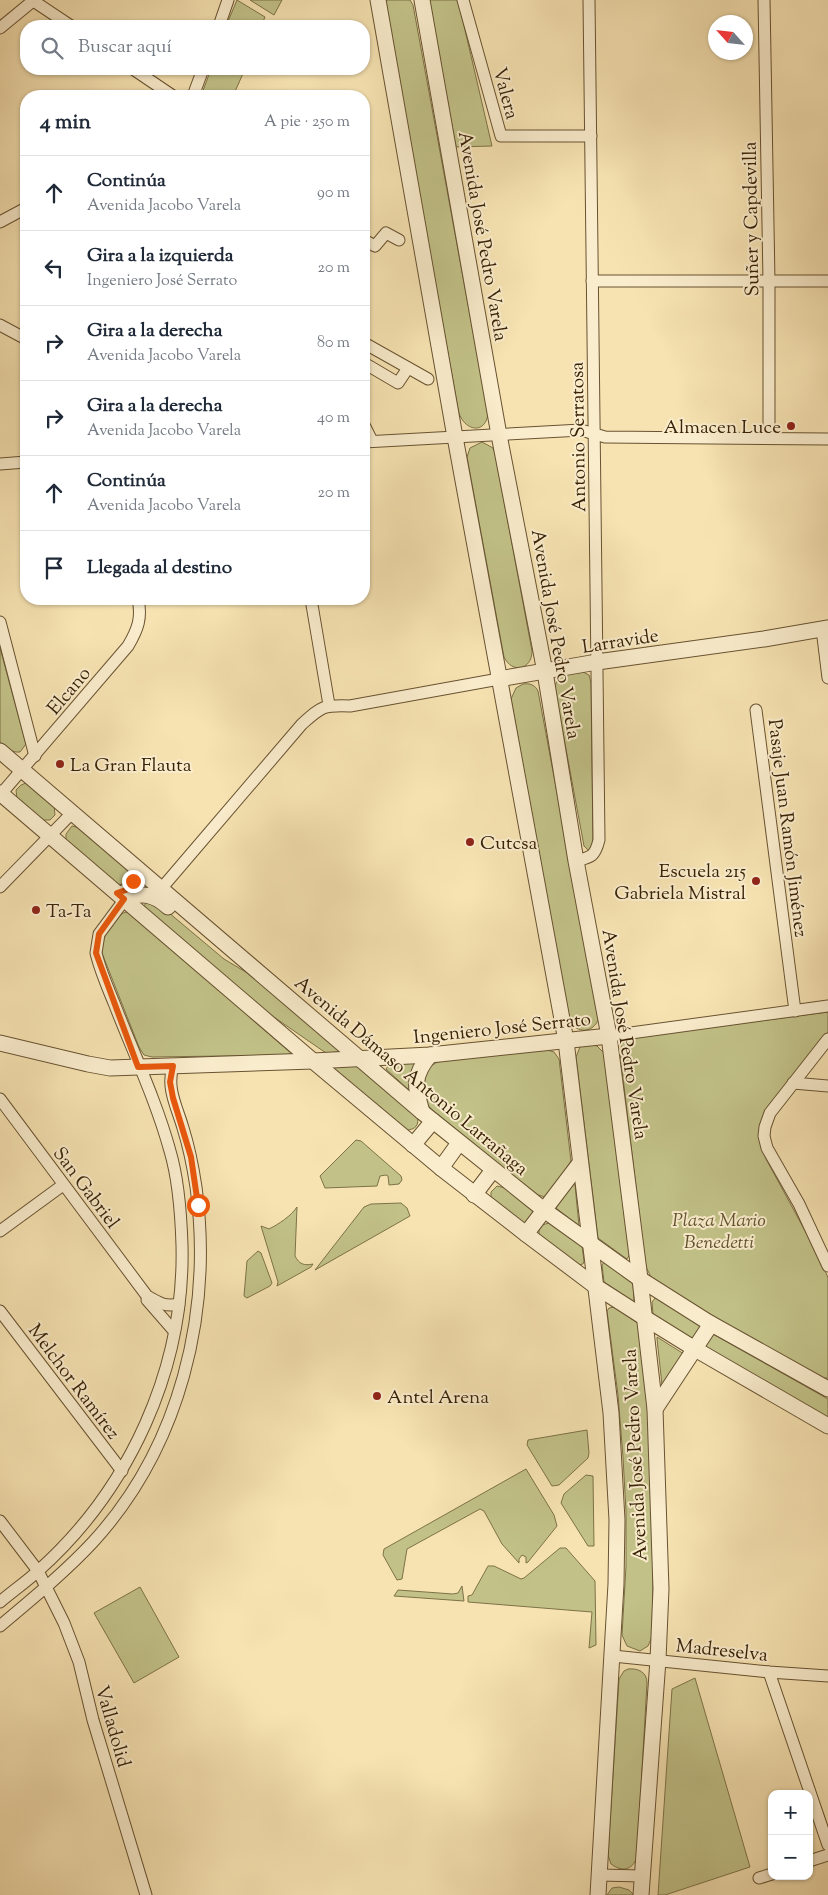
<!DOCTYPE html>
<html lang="es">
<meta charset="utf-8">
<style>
body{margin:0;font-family:"Sorts Mill Goudy",serif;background:#f6f6f7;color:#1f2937}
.controls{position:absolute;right:15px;bottom:15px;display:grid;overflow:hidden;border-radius:10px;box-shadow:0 1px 4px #0004}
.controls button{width:45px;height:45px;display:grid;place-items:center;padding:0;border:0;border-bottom:1px solid #e0e1e3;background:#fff;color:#1f2937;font:25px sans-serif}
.compass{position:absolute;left:708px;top:15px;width:45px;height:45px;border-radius:50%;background:#fff;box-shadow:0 1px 4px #0004;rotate:297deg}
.stop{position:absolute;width:15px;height:15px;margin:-11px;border:4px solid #ea580c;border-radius:50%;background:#fff}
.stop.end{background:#ea580c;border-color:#fff;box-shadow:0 1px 5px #0008}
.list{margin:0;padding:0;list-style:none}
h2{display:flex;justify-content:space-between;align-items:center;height:65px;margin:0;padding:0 20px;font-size:21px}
h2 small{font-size:16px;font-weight:400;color:#747a83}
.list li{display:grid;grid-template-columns:32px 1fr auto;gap:15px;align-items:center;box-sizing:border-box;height:75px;padding:0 20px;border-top:1px solid #e0e1e3}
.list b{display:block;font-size:19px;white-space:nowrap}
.list p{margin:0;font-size:16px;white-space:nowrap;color:#747a83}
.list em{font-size:16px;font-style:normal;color:#747a83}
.icon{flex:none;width:28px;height:28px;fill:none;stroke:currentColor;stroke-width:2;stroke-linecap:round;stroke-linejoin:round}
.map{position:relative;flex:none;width:828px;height:1895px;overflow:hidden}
.search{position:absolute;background:#fff;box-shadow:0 1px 4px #0004;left:20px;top:20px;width:350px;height:55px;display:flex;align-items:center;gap:12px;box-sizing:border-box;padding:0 18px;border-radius:20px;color:#747a83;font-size:19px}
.panel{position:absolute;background:#fff;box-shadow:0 1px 4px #0004;left:20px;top:90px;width:350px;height:515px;border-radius:20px}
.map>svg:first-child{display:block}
.green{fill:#c2c288;stroke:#7d7247}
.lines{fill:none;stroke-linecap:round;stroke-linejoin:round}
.minor-casing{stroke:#685231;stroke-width:13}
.tertiary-casing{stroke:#685231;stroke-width:17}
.minor{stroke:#faedcd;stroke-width:11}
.tertiary{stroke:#faedcd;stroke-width:15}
.route{stroke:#ea580c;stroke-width:6}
.poi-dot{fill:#8f2418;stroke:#faedcd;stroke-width:2}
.labels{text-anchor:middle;stroke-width:4;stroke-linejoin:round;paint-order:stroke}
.street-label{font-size:19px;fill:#382106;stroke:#faedcd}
.poi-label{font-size:19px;fill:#382106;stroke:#faedcd;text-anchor:start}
.park-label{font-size:19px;font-style:italic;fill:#61512d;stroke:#faedcd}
</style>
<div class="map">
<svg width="828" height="1895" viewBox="0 0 828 1895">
<rect width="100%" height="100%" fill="#f7e3b2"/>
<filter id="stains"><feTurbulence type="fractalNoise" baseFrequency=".004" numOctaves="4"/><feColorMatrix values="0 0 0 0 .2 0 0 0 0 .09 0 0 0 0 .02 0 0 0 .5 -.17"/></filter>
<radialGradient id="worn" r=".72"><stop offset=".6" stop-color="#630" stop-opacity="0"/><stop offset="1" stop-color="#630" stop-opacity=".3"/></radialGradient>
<g class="green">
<path d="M237 0 265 17 261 26H226Z"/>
<path d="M250 0H282L274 15Z"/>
<path d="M387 0H410L413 5 488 413C486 436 462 431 458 409L385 4Z"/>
<path d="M429 0H458L492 146 456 147Z"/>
<path d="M211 69H245L233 96H201Z"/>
<path d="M482 442 493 448 495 453 532 651C532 670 512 674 504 657L467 457 470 448Z"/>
<path d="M0 648 26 744 20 752C11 753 7 747 0 742Z"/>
<path d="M583 672 589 675 591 683 593 845 591 850H588L584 846 555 690C555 673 570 674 583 672Z"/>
<path d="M523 684C530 683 535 685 538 691L599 1018C593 1034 577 1034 569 1020L511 699 516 688Z"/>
<path d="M26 783 54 806 55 815 50 820H41L17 799 16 790 21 785Z"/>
<path d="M72 826 80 828 128 870 130 874 126 883 118 885 69 843 66 840V834Z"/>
<path d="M146 903 162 907 224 959 254 977 339 1050 338 1052 326 1053 268 1013 146 909 144 906Z"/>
<path d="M126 912 131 913 293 1055 152 1057 144 1055 139 1047 102 953C101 939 112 916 126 912Z"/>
<path d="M828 1012V1032L762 1120C757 1135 760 1145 766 1159L821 1260 828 1278V1378H822L725 1325 651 1277 646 1267 644 1254 620 1053 622 1044 629 1038Z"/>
<path d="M589 1044 597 1046 604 1053 630 1254 627 1259 598 1238 576 1057 580 1047Z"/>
<path d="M547 1050 554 1052 559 1059 571 1161 550 1194 545 1197 535 1194 432 1110C416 1092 419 1067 443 1060Z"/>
<path d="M419 1062 410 1091 386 1069 390 1063Z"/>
<path d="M356 1065 417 1116C420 1125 415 1130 406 1130L333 1068Z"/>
<path d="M356 1140 361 1141 401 1176 402 1180 399 1184 389 1185 388 1176 386 1175 380 1176 377 1186 325 1188 320 1176Z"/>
<path d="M573 1184 575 1185 579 1226 556 1208Z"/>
<path d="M497 1186 505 1188 535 1211 527 1226 491 1198V1192Z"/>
<path d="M401 1203 407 1208 410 1216 315 1270 364 1207 371 1204Z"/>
<path d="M297 1207 295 1256C299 1264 304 1266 313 1264L311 1267 277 1286 278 1282 261 1226 269 1229C279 1224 291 1216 297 1207Z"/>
<path d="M549 1223 582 1246 584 1261 583 1264 578 1265 539 1235V1229L542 1225Z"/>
<path d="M258 1251 261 1253 272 1283 270 1286 247 1298 244 1296 247 1261Z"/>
<path d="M604 1262 631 1280 633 1284 634 1302 604 1282 602 1265Z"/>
<path d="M656 1297 699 1324C700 1331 699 1336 692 1339L656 1318 653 1314 652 1302Z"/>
<path d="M614 1307 639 1324 652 1449 654 1524 652 1637 648 1646 640 1651 627 1646 622 1635 626 1566V1512L623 1457 618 1395 607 1311 609 1308Z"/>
<path d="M713 1334 828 1399V1420L704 1346Z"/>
<path d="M657 1337 684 1354 662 1385 657 1339Z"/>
<path d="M587 1430 589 1453 588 1458 559 1485 552 1486 527 1445 528 1440Z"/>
<path d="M526 1469 554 1515 557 1526 528 1562 526 1563V1557L522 1555 519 1559V1563L502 1544 484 1511 480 1509 407 1549 402 1579 397 1580 383 1555 384 1549Z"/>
<path d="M586 1475 593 1476 594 1546H588L561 1503 564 1494Z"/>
<path d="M560 1548H566L595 1581 596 1645 589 1648 592 1612 468 1602V1596L472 1595 488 1566H494L521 1579 524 1578Z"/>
<path d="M462 1586 464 1601 394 1596 398 1590 453 1594 458 1593Z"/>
<path d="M140 1587 179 1657 134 1683 94 1613Z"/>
<path d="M628 1669C638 1668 647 1672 647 1683L637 1857C632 1871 622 1872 611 1864L608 1855 619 1679 624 1671Z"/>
<path d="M695 1678 750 1867 665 1895H658L672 1689Z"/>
<path d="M619 1887 629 1890 634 1895H607L612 1888Z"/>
</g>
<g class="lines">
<defs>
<g id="minor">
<path d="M32 0 71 26"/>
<path d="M463 0 501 136H591"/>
<path d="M764 0 769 281V438"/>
<path d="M219 26 228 0"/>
<path d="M0 28 34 0"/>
<path d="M133 69 173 96"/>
<path d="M193 96 203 69"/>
<path d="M0 222 26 208"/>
<path d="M364 240 375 246 386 233 399 240"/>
<path d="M592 281H828"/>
<path d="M0 325 26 339"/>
<path d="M364 343 428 379"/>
<path d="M364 363 398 383 408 368"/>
<path d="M364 425 372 441"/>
<path d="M364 442 581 430 605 437 828 439"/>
<path d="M0 464 26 462"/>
<path d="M311 599 329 705"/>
<path d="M0 622 35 756"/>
<path d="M822 629 828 678"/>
<path d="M756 710 795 1011"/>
<path d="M1 794 128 646C138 629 142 618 138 599"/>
<path d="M576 861C592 857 595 856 599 840L589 0"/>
<path d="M0 887 72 813"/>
<path d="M161 889 302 724C322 706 323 705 350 706L499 679"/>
<path d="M117 893C131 891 134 879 135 867"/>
<path d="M609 1036 828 1006"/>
<path d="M828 1039 770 1113 765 1127 764 1136 767 1148 799 1204 828 1266"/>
<path d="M793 1083 828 1086"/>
<path d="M0 1099 147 1296C159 1303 165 1307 179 1304"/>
<path d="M0 1231 63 1185"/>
<path d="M147 1300 174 1331"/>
<path d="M0 1311 122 1471"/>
<path d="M0 1521 38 1571 64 1623 79 1662 93 1720 146 1895"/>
<path d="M0 1602C13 1591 26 1582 38 1571 130 1489 185 1368 182 1245 181 1214 179 1181 170 1151 156 1100 133 1052 114 1003 107 986 100 970 96 953L99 934 125 899"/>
<path d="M0 1626C32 1599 64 1573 93 1542 180 1447 213 1313 196 1187 193 1167 189 1147 183 1128 177 1107 166 1088 173 1066"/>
<path d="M613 1656 769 1672 828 1676"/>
<path d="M769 1672 828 1845"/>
<path d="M809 1861 828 1855"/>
<path d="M599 1875 642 1876"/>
<path d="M759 1878 772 1874"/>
</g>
<g id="tertiary">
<path d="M378 0 455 437 566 1041 611 1413 617 1520 616 1584 598 1895"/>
<path d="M422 0 499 435 545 672 576 861 609 1036 640 1279 655 1409 661 1589 658 1660 641 1895"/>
<path d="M499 679 597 662 764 639 828 628"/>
<path d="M0 751 422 1112 544 1210 640 1279 708 1322 828 1389"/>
<path d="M0 793 313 1061 441 1168 526 1234 595 1286 645 1318 695 1349 828 1426"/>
<path d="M125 899C142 892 154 894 168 907"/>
<path d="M0 1043 88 1064 110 1068 313 1061 430 1055 609 1036"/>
<path d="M422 1112C415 1088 412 1076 430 1055"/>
<path d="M413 1145 433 1121"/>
<path d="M441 1168 459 1143"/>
<path d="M474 1195 493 1170"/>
<path d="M526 1234 580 1163"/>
<path d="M655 1409 711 1324"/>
</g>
</defs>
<use href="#minor" class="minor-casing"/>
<use href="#tertiary" class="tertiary-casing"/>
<use href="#minor" class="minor"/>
<use href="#tertiary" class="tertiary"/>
</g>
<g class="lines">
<path class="route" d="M133 881 126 890 117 893 124 899 99 934 96 953 138 1067 173 1066 170 1082 173 1098 191 1157 198 1205"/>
</g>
<g class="poi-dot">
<circle cx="791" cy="426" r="5"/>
<circle cx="60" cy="764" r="5"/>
<circle cx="470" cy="842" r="5"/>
<circle cx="756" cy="881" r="5"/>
<circle cx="36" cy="910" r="5"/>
<circle cx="377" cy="1396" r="5"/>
</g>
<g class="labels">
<g class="street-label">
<text transform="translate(507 93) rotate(75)" y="7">Valera</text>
<text transform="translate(750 219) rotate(-91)" y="7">Suñer y Capdevilla</text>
<text transform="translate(484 236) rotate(80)" y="7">Avenida José Pedro Varela</text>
<text transform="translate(577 437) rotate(-91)" y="7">Antonio Serratosa</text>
<text transform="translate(557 634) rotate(80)" y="7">Avenida José Pedro Varela</text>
<text transform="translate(620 640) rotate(-9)" y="7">Larravide</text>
<text transform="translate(68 690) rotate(-50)" y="7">Elcano</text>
<text transform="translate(789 828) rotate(83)" y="7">Pasaje Juan Ramón Jiménez</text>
<text transform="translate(502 1027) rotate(-6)" y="7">Ingeniero José Serrato</text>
<text transform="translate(626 1034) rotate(81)" y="7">Avenida José Pedro Varela</text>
<text transform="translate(412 1075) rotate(40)" y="7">Avenida Dámaso Antonio Larrañaga</text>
<text transform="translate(87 1187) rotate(53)" y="7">San Gabriel</text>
<text transform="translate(75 1381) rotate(53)" y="7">Melchor Ramírez</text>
<text transform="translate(634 1455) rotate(-93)" y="7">Avenida José Pedro Varela</text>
<text transform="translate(722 1649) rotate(6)" y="7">Madreselva</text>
<text transform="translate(114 1726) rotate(74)" y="7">Valladolid</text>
</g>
<g class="poi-label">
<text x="781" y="433" text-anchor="end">Almacen Luce</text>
<text x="70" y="771">La Gran Flauta</text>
<text x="480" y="849">Cutcsa</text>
<text x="746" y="877" text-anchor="end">Escuela 215<tspan x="746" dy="22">Gabriela Mistral</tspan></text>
<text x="46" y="917">Ta-Ta</text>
<text x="387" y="1403">Antel Arena</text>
</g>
<g class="park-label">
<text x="719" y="1226">Plaza Mario<tspan x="719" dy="22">Benedetti</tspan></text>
</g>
</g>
<rect width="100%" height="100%" filter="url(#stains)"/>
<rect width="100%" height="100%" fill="url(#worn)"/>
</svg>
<div class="controls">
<button>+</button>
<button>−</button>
</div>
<svg class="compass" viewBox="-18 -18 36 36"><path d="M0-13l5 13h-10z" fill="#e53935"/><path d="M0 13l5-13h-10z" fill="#747a83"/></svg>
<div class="stop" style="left:198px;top:1205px"></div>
<div class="stop end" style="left:133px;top:881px"></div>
<div class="search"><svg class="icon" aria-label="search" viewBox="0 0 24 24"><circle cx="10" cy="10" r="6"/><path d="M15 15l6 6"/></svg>Buscar aquí</div>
<section class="panel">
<h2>4 min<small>A pie · 250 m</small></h2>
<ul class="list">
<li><svg class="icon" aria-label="ahead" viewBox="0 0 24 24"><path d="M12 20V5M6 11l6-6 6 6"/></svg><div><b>Continúa</b><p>Avenida Jacobo Varela</p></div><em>90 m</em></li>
<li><svg class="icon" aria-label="left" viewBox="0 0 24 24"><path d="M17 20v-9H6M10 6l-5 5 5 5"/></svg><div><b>Gira a la izquierda</b><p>Ingeniero José Serrato</p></div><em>20 m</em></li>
<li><svg class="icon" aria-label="right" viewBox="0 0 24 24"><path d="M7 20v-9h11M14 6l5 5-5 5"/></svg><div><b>Gira a la derecha</b><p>Avenida Jacobo Varela</p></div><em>80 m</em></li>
<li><svg class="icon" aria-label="right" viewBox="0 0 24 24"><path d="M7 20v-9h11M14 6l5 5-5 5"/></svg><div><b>Gira a la derecha</b><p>Avenida Jacobo Varela</p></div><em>40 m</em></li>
<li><svg class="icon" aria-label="ahead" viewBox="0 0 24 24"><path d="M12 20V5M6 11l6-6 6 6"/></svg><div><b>Continúa</b><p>Avenida Jacobo Varela</p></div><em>20 m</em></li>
<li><svg class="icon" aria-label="arrive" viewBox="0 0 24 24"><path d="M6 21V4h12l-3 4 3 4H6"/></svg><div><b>Llegada al destino</b></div></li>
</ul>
</section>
</div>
